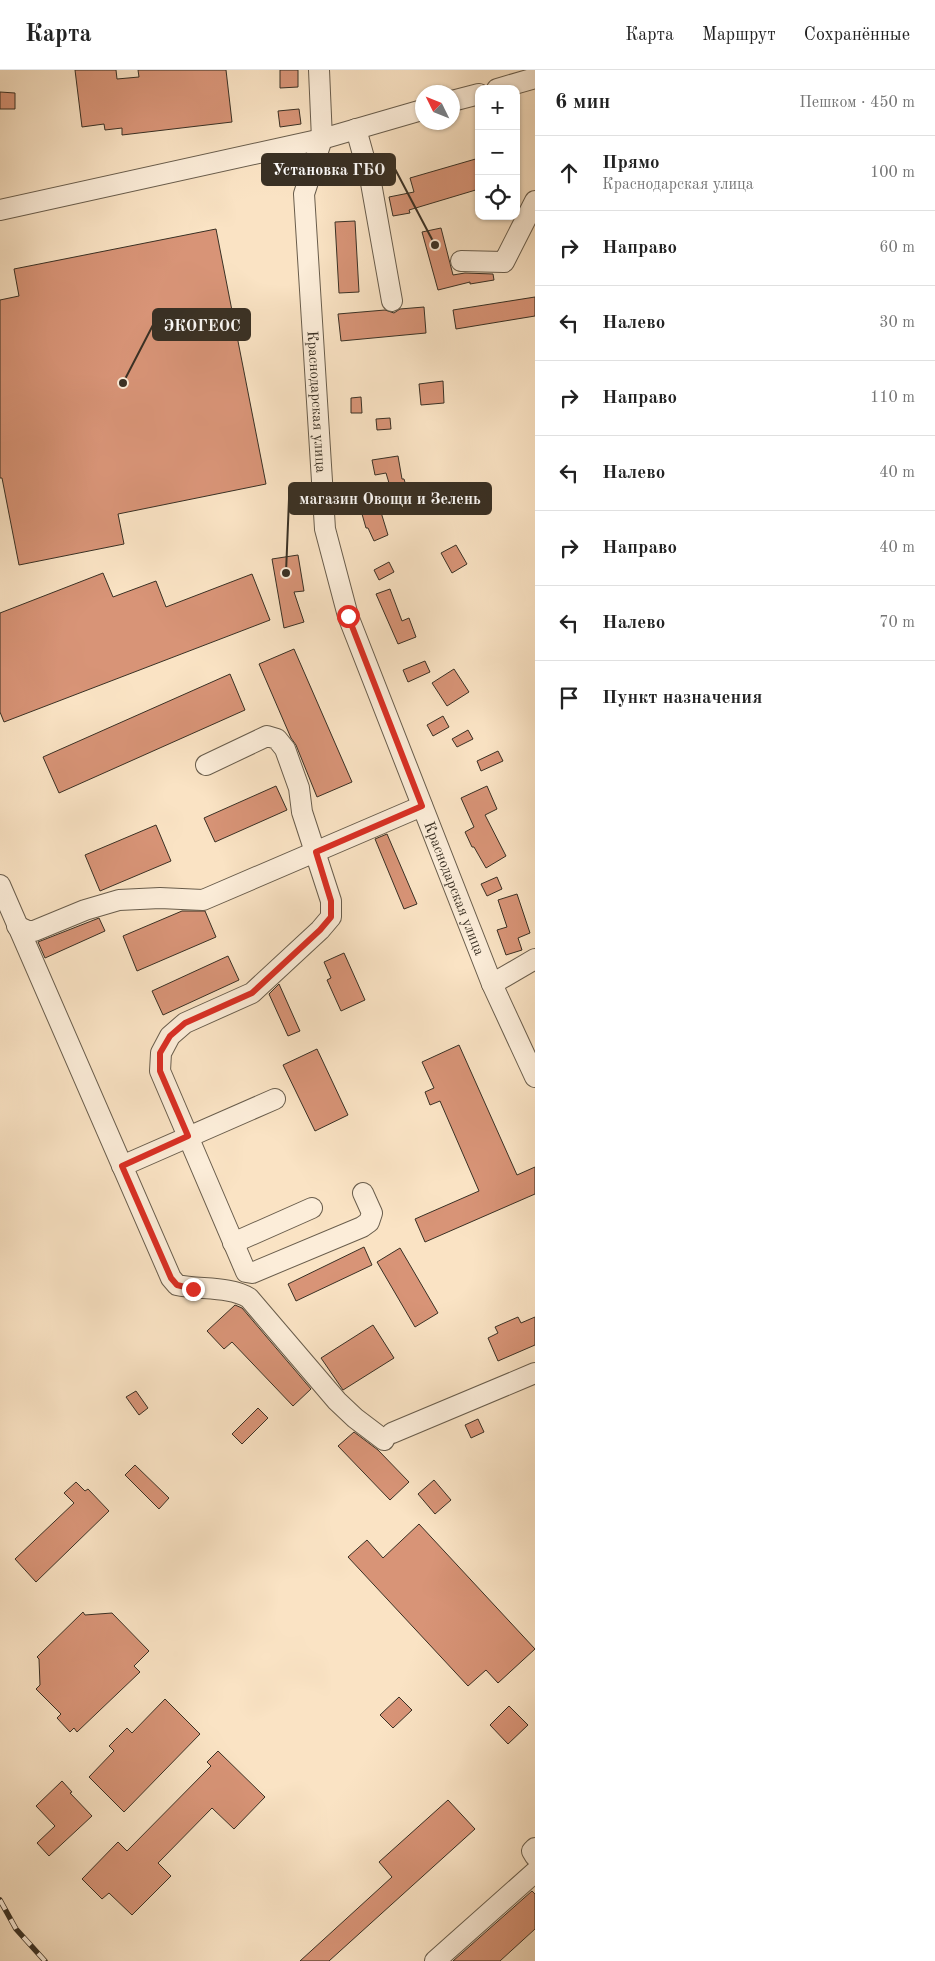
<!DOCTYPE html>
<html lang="ru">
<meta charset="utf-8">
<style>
body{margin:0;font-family:"Old Standard TT",serif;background:#f2f2f2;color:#222}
.controls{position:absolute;right:15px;top:15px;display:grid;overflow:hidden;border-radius:10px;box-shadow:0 1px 4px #0004}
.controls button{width:45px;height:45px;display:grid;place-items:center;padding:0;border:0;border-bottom:1px solid #e0e0e0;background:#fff;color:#222;font:25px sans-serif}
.compass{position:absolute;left:415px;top:15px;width:45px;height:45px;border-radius:50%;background:#fff;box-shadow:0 1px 4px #0004;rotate:313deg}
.stop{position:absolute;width:15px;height:15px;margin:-11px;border:4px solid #d93025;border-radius:50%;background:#fff}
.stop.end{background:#d93025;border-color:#fff;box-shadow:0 1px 5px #0008}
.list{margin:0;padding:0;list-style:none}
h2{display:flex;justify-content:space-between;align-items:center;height:65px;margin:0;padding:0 20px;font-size:21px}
h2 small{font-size:16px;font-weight:400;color:#767676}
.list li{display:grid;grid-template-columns:32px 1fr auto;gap:15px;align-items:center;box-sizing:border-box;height:75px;padding:0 20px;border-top:1px solid #e0e0e0}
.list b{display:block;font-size:19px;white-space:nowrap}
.list p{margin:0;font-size:16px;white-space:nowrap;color:#767676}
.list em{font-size:16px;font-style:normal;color:#767676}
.icon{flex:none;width:28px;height:28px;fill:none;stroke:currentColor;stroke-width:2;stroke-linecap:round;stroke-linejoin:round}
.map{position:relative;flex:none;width:535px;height:1891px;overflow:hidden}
header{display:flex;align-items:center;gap:30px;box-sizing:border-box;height:70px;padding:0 25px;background:#fff;border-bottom:1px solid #e0e0e0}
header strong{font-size:24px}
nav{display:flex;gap:28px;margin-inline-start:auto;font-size:18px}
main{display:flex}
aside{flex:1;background:#fff}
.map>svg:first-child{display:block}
.building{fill:#d89477;stroke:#393024}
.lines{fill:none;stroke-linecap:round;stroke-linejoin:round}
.minor-casing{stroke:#695d4c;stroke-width:22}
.minor{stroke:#fcedd9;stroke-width:20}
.rail-casing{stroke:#393024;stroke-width:5.5}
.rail{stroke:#fcedd9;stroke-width:4;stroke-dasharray:11;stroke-linecap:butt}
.route{stroke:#d93025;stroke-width:6}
.labels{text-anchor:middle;stroke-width:4.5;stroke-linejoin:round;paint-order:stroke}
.street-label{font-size:15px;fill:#393024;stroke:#fcedd9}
.leader{fill:none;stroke:#393024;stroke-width:2}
.callout-dot{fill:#393024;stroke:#fcedd9;stroke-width:2}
.callout{fill:#393024;stroke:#393024;stroke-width:2}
.callout-label{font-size:16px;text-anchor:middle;font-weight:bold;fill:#fff}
</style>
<header>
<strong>Карта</strong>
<nav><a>Карта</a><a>Маршрут</a><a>Сохранённые</a></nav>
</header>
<main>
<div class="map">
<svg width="535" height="1891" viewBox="0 0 535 1891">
<rect width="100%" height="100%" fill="#fae3c4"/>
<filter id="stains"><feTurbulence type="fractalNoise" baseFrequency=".004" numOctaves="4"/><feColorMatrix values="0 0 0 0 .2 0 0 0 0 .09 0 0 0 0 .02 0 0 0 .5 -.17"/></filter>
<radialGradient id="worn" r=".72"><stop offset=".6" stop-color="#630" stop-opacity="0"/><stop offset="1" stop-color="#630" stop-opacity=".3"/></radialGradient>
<g class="building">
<path d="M75 0H116L117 9 139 7 138 0H226L232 52 122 65V58L105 60 104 54 82 57Z"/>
<path d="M280 0H298V17L280 18Z"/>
<path d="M0 22 15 23V39H0Z"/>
<path d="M299 39 301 54 280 57 278 41Z"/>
<path d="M479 88V119L409 140 410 143 393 146 389 127 414 122 410 108Z"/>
<path d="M355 151 359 222 339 223 335 152Z"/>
<path d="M441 158 453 205 465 203 493 204 494 210 470 214V212L438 220 422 162Z"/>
<path d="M216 159 266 414 118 444 124 474 19 495 2 408H0V230L19 226 14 199Z"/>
<path d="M535 227V246L456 259 453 240Z"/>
<path d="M424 237 426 263 341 271 338 244 385 240 394 243 400 239Z"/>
<path d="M443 311 444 333 421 335 419 314Z"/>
<path d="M361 327 362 343H351V328Z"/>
<path d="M390 348 391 359 377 360 376 349Z"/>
<path d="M398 386 402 409H404L407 419 392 423 386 403 375 405 372 390Z"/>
<path d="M380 439 388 465 374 471 368 458H366L362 444Z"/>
<path d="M456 475 467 494 452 503 441 483Z"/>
<path d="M298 485 304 521 294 522 304 552 284 558 272 489Z"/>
<path d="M389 492 394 502 379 510 374 500Z"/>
<path d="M103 503 113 527 156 511 166 537 252 504 270 550 4 652 0 642V543Z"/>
<path d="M390 519 402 551 409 548 416 567 398 574 376 524Z"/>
<path d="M294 579 352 712 317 727 296 675 291 668 259 594Z"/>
<path d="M425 591 430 602 408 612 403 600Z"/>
<path d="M454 599 469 622 447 636 432 613Z"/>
<path d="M230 604 245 640 59 723 43 687Z"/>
<path d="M443 646 449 657 433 666 427 655Z"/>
<path d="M468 660 473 669 457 677 452 669Z"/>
<path d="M498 681 503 691 481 701 477 691Z"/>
<path d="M276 716 287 740 215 772 204 748Z"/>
<path d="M487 716 497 739 485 745 506 786 486 798 474 777H472L465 762 474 757 461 728Z"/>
<path d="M156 755 171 791 100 821 85 785Z"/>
<path d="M387 764 417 834 404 839 375 769Z"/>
<path d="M497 807 502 819 487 826 481 814Z"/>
<path d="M517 824 530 863 518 868 522 880 506 885 497 860 507 857 498 830Z"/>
<path d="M182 841H205L216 867 137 901 123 866Z"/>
<path d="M99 848 105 861 45 888 38 872Z"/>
<path d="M344 883 365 930 341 941 327 910 331 908 324 892Z"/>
<path d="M228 886 239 910 163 945 152 921Z"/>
<path d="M279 914 300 961 288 966 269 924Z"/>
<path d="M459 975 517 1105 535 1097V1124L425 1172 415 1149 479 1121 440 1031 430 1035 425 1022 434 1018 422 992Z"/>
<path d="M317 979 348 1045 315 1061 283 995Z"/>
<path d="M364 1177 372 1195 296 1231 288 1214Z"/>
<path d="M400 1178 438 1243 415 1257 377 1192Z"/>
<path d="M235 1235 242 1238 311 1319 293 1336 232 1272 224 1279 207 1261Z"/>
<path d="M518 1247 521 1253 535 1247V1275L498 1291 488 1268 498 1263 495 1257Z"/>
<path d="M373 1255 394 1288 343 1320 321 1288Z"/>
<path d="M136 1321 148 1338 139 1345 126 1327Z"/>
<path d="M258 1338 268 1348 242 1374 232 1364Z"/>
<path d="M478 1349 484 1362 471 1368 465 1355Z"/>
<path d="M354 1362 378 1380 409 1412 390 1430 338 1376Z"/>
<path d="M135 1395 169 1428 159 1439 125 1405Z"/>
<path d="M434 1410 451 1430 435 1444 418 1424Z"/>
<path d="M76 1412 85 1421 88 1419 109 1441 36 1512 15 1489 74 1433 64 1423Z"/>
<path d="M419 1454 535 1579 498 1613 486 1600 468 1616 348 1487 367 1470 383 1488Z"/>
<path d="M83 1542 85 1545 112 1543 149 1581 134 1596 140 1602 77 1662 74 1658 70 1662 57 1648 61 1644 36 1619 40 1615 39 1589 37 1587Z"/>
<path d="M399 1627 412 1640 393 1658 380 1645Z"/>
<path d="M165 1629 200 1664 124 1742 89 1707 114 1681 109 1676 127 1658 132 1663Z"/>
<path d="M509 1636 528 1655 508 1674 490 1655Z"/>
<path d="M218 1681 265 1727 234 1759 212 1738 158 1793 171 1806 132 1845 109 1823 102 1829 82 1809 118 1772 127 1781 211 1696 207 1692Z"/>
<path d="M62 1711 72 1722 70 1723 92 1746 49 1786 37 1773 55 1756 36 1736Z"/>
<path d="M448 1730 475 1759 329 1891H300L392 1807 379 1792Z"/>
<path d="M532 1821 535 1824V1859L500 1891H453Z"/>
</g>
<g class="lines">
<defs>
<g id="minor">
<path id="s1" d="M319 0 322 69 304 124 325 459 348 546 492 914 535 1007"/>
<path d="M497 19 535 8"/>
<path d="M452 31 479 24"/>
<path d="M356 59 371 113 392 231"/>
<path d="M0 140 322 69 422 40"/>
<path d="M461 191 504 192 535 131"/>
<path d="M206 695 267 666 277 669 285 679 299 718 302 742 331 831V847L320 860 252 923 185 953 170 966 161 983 160 1001 246 1202 252 1203 362 1157 369 1152 372 1143 363 1123"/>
<path d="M0 815 171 1208 177 1215C199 1220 230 1216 249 1228L337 1331 355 1348 384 1370"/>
<path d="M17 856 28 861H34L85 840 119 830 160 828 203 830 422 736"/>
<path d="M492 914 535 889"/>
<path d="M122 1096 275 1029"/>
<path d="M233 1173 312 1138"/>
<path d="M392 1363 535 1303"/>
<path d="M535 1778 532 1781 535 1786"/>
<path d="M435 1891 535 1802"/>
</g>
</defs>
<use href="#minor" class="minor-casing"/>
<use href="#minor" class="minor"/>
<defs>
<path id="rail" d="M0 1830 16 1859 45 1891"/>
</defs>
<use href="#rail" class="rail-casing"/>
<use href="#rail" class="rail"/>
</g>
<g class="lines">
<path class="route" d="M193 1219 177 1215 171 1208 122 1096 188 1066 160 1001V983L170 966 185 953 252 923 320 860 331 847V831L316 782 422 736 348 546"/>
</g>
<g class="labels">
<g class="street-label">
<text dy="5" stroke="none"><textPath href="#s1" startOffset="335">Краснодарская улица</textPath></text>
<text dy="5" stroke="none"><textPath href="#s1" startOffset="845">Краснодарская улица</textPath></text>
</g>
</g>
<path class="leader" d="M435 175L395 99M123 313L153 255M286 503L289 429"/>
<g class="callout-dot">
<circle cx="435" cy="175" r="5"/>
<circle cx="123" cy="313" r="5"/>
<circle cx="286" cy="503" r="5"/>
</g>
<g class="callout">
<rect x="262" y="84" width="133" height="31" rx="5"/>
<rect x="153" y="239" width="97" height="31" rx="5"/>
<rect x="289" y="413" width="202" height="31" rx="5"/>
</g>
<g class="callout-label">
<text x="329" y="105">Установка ГБО</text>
<text x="202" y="261">ЭКОГЕОС</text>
<text x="390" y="434">магазин Овощи и Зелень</text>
</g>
<rect width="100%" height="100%" filter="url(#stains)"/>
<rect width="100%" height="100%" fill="url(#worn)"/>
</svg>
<div class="controls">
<button>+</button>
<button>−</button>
<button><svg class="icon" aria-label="locate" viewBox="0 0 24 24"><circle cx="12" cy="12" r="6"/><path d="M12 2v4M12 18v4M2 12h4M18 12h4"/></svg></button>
</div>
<svg class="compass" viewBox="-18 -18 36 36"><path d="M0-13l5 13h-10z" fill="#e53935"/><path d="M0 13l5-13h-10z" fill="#767676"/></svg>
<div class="stop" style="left:348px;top:546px"></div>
<div class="stop end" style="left:193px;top:1219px"></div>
</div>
<aside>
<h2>6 мин<small>Пешком · 450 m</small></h2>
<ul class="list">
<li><svg class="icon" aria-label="ahead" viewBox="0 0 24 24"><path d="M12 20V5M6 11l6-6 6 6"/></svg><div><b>Прямо</b><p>Краснодарская улица</p></div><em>100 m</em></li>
<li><svg class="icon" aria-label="right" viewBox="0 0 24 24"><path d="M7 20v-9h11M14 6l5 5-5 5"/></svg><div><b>Направо</b></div><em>60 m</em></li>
<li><svg class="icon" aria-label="left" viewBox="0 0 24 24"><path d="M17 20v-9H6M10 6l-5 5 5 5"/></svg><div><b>Налево</b></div><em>30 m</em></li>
<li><svg class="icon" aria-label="right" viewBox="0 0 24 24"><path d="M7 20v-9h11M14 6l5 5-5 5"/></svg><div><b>Направо</b></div><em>110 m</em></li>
<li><svg class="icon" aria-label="left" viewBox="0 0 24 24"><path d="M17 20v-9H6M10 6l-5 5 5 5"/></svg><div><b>Налево</b></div><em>40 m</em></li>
<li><svg class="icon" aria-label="right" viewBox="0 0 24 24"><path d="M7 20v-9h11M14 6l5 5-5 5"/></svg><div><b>Направо</b></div><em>40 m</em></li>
<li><svg class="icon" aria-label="left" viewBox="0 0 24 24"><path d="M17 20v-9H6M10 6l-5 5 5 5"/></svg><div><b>Налево</b></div><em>70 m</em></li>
<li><svg class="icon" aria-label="arrive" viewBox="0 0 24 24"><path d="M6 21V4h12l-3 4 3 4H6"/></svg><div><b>Пункт назначения</b></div></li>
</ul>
</aside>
</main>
